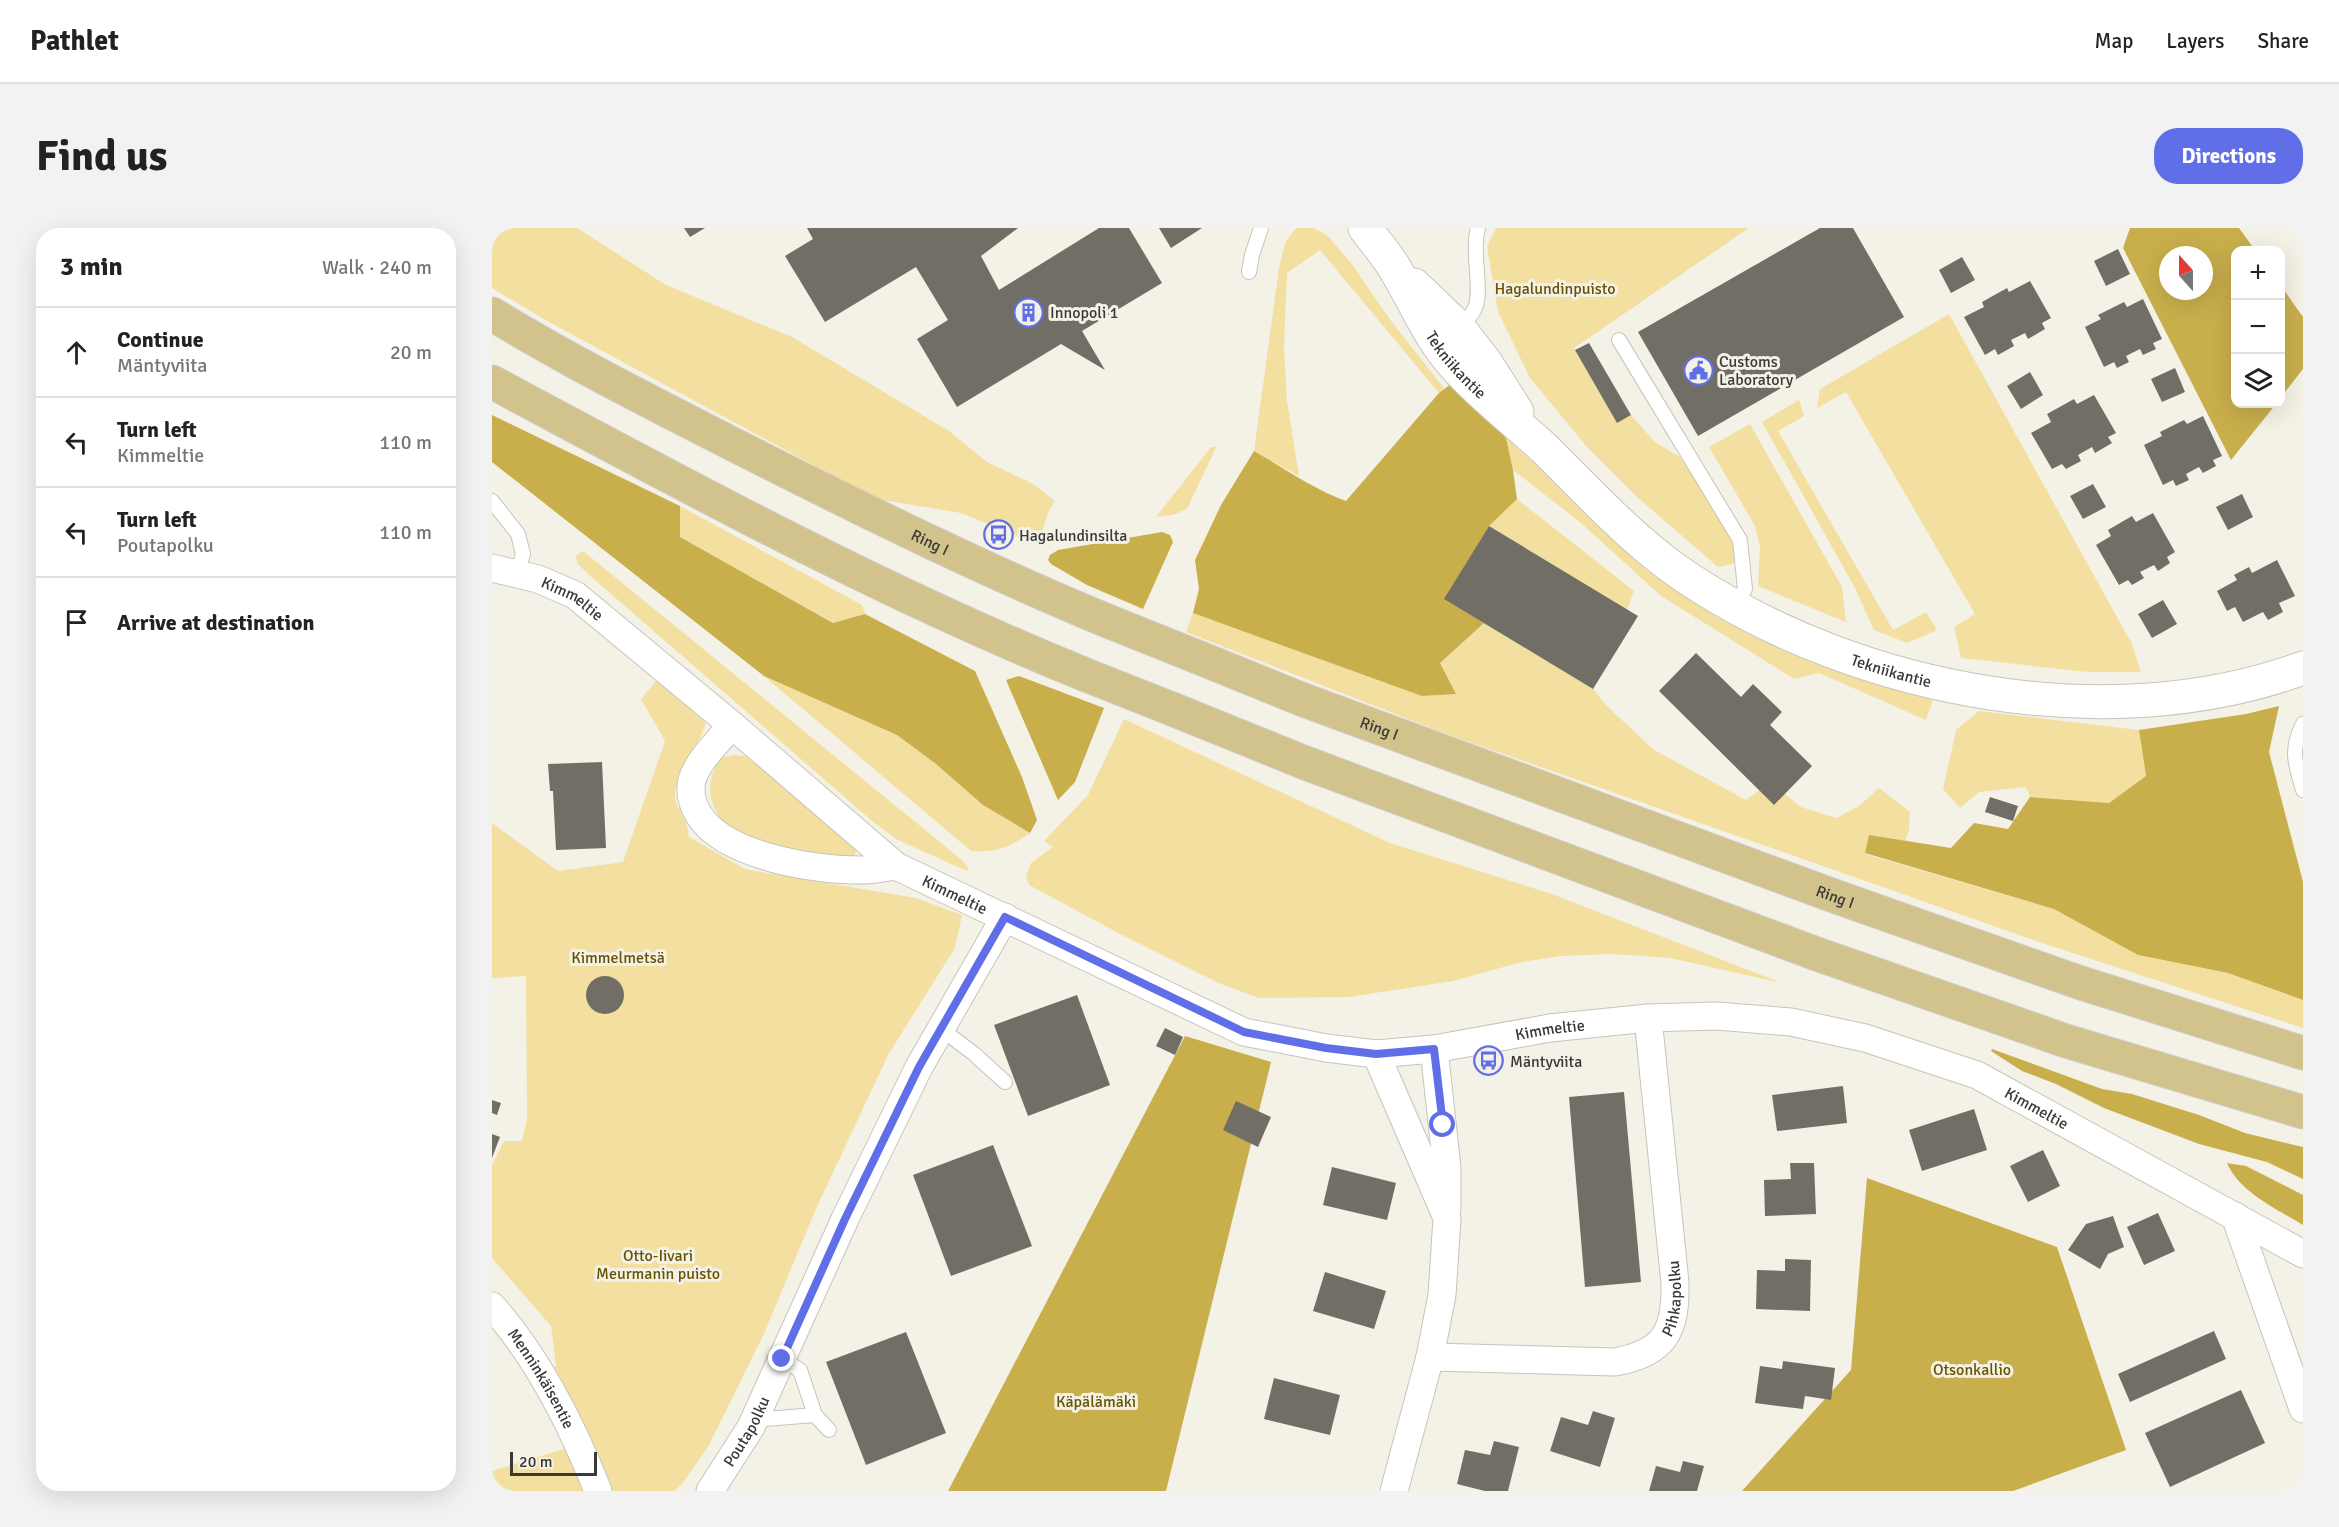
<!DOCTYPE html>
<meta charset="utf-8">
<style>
body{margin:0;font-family:Signika,sans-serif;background:#f2f2f2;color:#222}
.controls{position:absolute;right:18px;top:18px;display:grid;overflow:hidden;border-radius:12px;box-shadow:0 6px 24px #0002}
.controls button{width:54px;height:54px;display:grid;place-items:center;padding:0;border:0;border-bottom:2px solid #e0e0e0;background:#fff;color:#222;font:30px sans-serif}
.compass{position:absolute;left:1667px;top:18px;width:54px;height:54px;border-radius:50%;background:#fff;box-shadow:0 6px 24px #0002;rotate:339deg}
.scale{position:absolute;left:18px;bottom:15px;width:87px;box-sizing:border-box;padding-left:6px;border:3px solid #3a3935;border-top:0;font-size:16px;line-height:21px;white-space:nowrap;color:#3a3935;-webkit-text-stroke:4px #f4f1e7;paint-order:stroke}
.stop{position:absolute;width:18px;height:18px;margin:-14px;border:4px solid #606fe7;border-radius:50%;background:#fff}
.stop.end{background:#606fe7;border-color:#fff;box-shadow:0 2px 6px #0008}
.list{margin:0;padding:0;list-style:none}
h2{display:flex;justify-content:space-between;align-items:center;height:78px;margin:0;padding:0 24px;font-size:26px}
h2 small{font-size:20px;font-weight:400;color:#767676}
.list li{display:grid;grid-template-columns:39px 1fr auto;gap:18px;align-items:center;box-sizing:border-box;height:90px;padding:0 24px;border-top:2px solid #e0e0e0}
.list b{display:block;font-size:22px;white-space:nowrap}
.list p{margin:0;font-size:20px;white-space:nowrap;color:#767676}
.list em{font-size:20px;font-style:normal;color:#767676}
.icon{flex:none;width:33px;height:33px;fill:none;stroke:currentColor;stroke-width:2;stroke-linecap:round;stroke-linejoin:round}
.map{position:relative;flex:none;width:1811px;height:1263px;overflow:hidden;border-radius:24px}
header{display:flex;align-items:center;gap:36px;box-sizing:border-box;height:84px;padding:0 30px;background:#fff;border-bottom:2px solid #e0e0e0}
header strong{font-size:28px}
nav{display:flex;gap:33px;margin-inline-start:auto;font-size:21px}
.intro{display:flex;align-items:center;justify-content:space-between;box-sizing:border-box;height:144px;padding:0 36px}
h1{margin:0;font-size:42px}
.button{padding:15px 27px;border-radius:24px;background:#606fe7;color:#fff;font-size:21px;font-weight:700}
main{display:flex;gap:36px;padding:0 36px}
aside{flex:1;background:#fff;border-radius:24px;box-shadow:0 6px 24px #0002}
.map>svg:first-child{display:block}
.green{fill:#f3e0a0}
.forest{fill:#c9ae4c;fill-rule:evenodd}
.building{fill:#716f65}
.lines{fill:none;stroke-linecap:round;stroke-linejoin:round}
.service-casing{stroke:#c7c4ba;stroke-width:16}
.minor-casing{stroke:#c7c4ba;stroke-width:29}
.secondary-casing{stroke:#c7c4ba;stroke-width:35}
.trunk-casing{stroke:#d0cfcf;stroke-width:35}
.service{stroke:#fff;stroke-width:14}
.minor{stroke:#fff;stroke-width:27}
.secondary{stroke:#fff;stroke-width:33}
.trunk{stroke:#d2c28b;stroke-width:33}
.trunk-bridge-casing{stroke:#d0cfcf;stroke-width:35;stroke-linecap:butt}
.trunk-bridge{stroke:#d2c28b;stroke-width:33}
.route{stroke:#606fe7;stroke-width:8}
.labels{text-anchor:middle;stroke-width:6;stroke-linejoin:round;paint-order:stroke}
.park-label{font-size:16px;fill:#665404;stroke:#f4f1e7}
.poi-label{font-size:16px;fill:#3a3935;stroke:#f4f1e7;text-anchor:start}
.street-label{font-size:16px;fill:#3a3935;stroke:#f4f1e7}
</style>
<header>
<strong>Pathlet</strong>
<nav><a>Map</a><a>Layers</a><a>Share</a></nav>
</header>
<div class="intro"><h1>Find us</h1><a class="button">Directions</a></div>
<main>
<aside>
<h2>3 min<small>Walk · 240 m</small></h2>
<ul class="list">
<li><svg class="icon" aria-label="ahead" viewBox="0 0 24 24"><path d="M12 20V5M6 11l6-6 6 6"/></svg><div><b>Continue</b><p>Mäntyviita</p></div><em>20 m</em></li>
<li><svg class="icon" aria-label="left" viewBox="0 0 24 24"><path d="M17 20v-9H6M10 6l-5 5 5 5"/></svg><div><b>Turn left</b><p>Kimmeltie</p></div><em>110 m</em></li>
<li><svg class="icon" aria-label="left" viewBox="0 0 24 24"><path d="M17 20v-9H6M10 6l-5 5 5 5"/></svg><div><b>Turn left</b><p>Poutapolku</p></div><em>110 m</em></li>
<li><svg class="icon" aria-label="arrive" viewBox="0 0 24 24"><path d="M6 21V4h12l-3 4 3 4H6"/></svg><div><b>Arrive at destination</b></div></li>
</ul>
</aside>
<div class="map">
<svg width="1811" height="1263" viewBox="0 0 1811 1263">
<rect width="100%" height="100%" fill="#f4f1e7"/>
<g class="green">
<path d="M0 0H85L174 57 300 109 457 203 495 234 541 256 563 273 557 282 549 306 530 310 469 285 384 271 57 94 0 60Z"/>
<path d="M804 0H821L835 7 859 35 899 93 952 160 947 165 828 22 795 45 792 118 795 173 807 248 762 223 787 40 793 15Z"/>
<path d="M1004 0H1257L1082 120 1125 194 1139 187 1163 214 1188 229 1245 317 1244 332 1240 336 1226 339 1144 268 1095 219 1038 150 1006 84 995 19Z"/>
<path d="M1457 86 1640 416 1649 444H1595L1469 430 1462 399 1483 386 1354 164 1325 180 1328 161Z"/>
<path d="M1307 172 1312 188 1286 203 1401 402 1434 384 1445 402 1415 415 1382 402 1363 360 1270 194Z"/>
<path d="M1258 196 1350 359 1354 394 1266 358 1268 318 1263 298 1217 219Z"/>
<path d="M1014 210 1165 345 1237 395 1355 444 1441 472 1434 492 1327 445 1302 451 1169 368 1089 295 1021 242Z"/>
<path d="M719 219H724L695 281 681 287 664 289Z"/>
<path d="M1025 271 1142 363 1135 382 997 298Z"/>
<path d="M188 278 370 377 373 386 342 395 188 309Z"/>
<path d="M91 323 470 632 477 640 475 643 406 612 380 593 96 346 85 335 84 328Z"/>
<path d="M701 385 931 468 963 466 948 435 992 395 1101 461 1115 478 1162 522 1254 572 1268 562 1293 566 1309 579 1344 590 1367 578 1387 560 1418 584 1417 602 1413 613 1377 607 1373 626 1562 681 1646 727 1736 745 1811 772V800L1550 715 952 505 694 404Z"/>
<path d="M272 448 405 507 444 536 491 577 538 605C518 619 504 625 479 623Z"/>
<path d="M165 452 214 495C208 517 181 548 183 569 184 579 191 585 194 595 196 599 196 604 197 609L253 641 424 670 470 687 463 720 396 827 324 981 271 1108 216 1219 190 1256 182 1263H119L58 1143 64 1138 59 1098 0 1030V937L12 913H30L35 891 34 748 0 750V595L66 643 131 634 173 513 149 471Z"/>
<path d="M1487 483 1647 502 1654 548 1617 575 1538 569 1534 559 1487 564 1468 580 1451 561 1464 502Z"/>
<path d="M632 491 898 615 1060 666 1290 755 1178 730 1121 726 1069 728 1030 734 961 753 857 769 767 770 729 756 628 706 537 657 534 649 539 635 561 619 552 613 596 567Z"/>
<path d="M242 527 260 529 365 621 360 634C334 629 308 624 283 619 274 618 263 617 256 613 224 596 205 563 229 530Z"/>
<path d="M75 1220 92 1263H0V1243Z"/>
</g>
<g class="forest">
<path d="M1638 0H1747L1763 22H1744V176H1784L1739 232 1631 20ZM1676 27H1712V63H1676Z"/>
<path d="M1789 58 1811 89V141L1789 169Z"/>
<path d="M960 155 1014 210 1021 242 1025 271 997 298 953 371 992 395 948 435 964 466 930 468 701 385 707 361 703 332 729 277 762 223C792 240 821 261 854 273L947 165Z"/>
<path d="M0 187 188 278V309L341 395 373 386 483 443 530 549 545 592 538 605 491 577 444 536 405 507 272 448 0 234Z"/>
<path d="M670 304 678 307 681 314 651 381 595 357 559 336 556 332 558 327 566 322Z"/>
<path d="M527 448 612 480 583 554 566 572 514 452Z"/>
<path d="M1787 478 1777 524 1811 654V772L1736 745 1646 727 1562 681 1373 625 1377 607 1459 620 1482 595 1516 601 1538 569 1617 575 1654 548 1647 502 1754 486Z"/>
<path d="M693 808 779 834 674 1263H456Z"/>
<path d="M1500 821 1610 861 1640 866 1707 887 1753 905 1811 919V951L1775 934 1707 916 1612 880 1564 856 1530 843 1499 823Z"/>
<path d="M1735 935 1754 938 1811 967V997C1785 981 1747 964 1735 935Z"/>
<path d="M1375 950 1565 1019 1634 1222 1521 1263H1250L1359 1142Z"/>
</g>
<g class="building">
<path d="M192 0H213L198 9Z"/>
<path d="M315 0H526L489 28 507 62 607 0H637L670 55 590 103 613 142 569 116 465 179 425 111 456 92 424 39 333 94 293 28 321 11Z"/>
<path d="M667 0H710L679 20Z"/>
<path d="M1328 0H1361L1412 89 1206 208 1146 104Z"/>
<path d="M1626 21 1638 46 1614 58 1602 33Z"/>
<path d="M1470 29 1483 52 1459 65 1447 42Z"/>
<path d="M1538 53 1559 90 1550 95 1553 101 1536 111 1533 105 1519 112 1522 118 1506 127 1503 121 1493 127 1472 89 1492 79 1490 74 1515 60 1517 64Z"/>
<path d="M1651 71 1670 111 1661 115 1664 121 1651 127 1648 121 1634 128 1637 134 1625 140 1622 134 1612 139 1593 99 1609 91 1606 87 1632 74 1635 79Z"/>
<path d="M1097 115 1139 187 1125 195 1083 122Z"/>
<path d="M1683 140 1693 164 1670 174 1659 151Z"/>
<path d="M1538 144 1551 167 1529 181 1515 158Z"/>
<path d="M1602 167 1624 205 1616 209 1620 215 1603 225 1600 219 1586 227 1589 233 1574 241 1570 236 1560 241 1539 205 1559 194 1555 186 1582 171 1585 176Z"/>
<path d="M1711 188 1730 228 1721 232 1724 238 1711 245 1707 239 1694 246 1697 252 1684 258 1681 252 1671 257 1652 217 1670 208 1668 204 1692 192 1695 196Z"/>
<path d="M1601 256 1614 279 1591 291 1578 268Z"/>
<path d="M1750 266 1761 289 1736 302 1724 279Z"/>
<path d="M1661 285 1683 324 1675 329 1678 335 1666 343 1662 337 1648 344 1652 350 1640 357 1636 352 1627 357 1604 317 1619 308 1616 302 1640 288 1644 294Z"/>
<path d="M997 298 1146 388 1101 461 952 371Z"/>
<path d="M1785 332 1803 368 1787 375 1791 384 1776 392 1771 384 1751 394 1743 379 1735 383 1725 363 1745 352 1742 347 1757 339 1760 345Z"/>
<path d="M1671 372 1685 396 1660 410 1646 386Z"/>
<path d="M1204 425 1249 469 1261 456 1290 484 1278 497 1320 538 1282 577 1167 463Z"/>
<path d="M110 534 114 620 64 622 61 563H58L56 536Z"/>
<path d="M1498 569 1526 578 1521 593 1493 584Z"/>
<circle cx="113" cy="767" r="19"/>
<path d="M585 767 618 857 536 888 502 797Z"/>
<path d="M673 800 691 809 683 827 664 818Z"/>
<path d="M1351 858 1355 895 1285 903 1280 867Z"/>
<path d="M1132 864 1149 1054 1093 1059 1077 869Z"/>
<path d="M0 872 9 875 5 887 0 885Z"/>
<path d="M744 873 779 889 766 919 731 902Z"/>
<path d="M1482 881 1495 922 1430 943 1417 902Z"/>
<path d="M0 906 8 909 0 930Z"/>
<path d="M501 917 540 1018 459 1048 421 947Z"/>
<path d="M1551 922 1568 958 1536 974 1518 938Z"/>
<path d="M1298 935H1322L1324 986 1273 988 1272 952 1299 951Z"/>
<path d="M840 939 904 955 895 992 831 977Z"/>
<path d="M1666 985 1683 1023 1652 1037 1635 999Z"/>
<path d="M1621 988 1632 1019 1616 1026 1608 1041 1576 1022 1594 996Z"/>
<path d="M1293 1031 1319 1032 1318 1083 1264 1081 1265 1042 1293 1043Z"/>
<path d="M833 1044 894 1063 882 1101 821 1083Z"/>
<path d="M1722 1103 1734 1131 1638 1174 1626 1146Z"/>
<path d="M414 1104 454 1205 374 1237 334 1134Z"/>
<path d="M1291 1133 1343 1140 1339 1172 1313 1168 1311 1181 1263 1175 1268 1138 1290 1141Z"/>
<path d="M782 1150 848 1167 838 1207 772 1191Z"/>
<path d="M1749 1162 1773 1215 1678 1259 1653 1205Z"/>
<path d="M1101 1183 1123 1190 1108 1239 1058 1223 1069 1189 1096 1197Z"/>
<path d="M1002 1213 1027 1219 1016 1263H993L965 1256 973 1222 998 1227Z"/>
<path d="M1191 1233 1212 1238 1205 1263H1157L1164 1238 1188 1244Z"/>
</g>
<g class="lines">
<defs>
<g id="service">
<path d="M757 44 760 27 769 0"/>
<path d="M964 101C971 95 980 88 983 80 991 62 979 24 986 0"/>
<path d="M1127 112 1248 312 1253 361 1243 377"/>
<path d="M0 273 26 306 31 326 25 346"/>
<path d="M1811 496C1798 522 1803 535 1811 562"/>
<path d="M449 801 481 825 513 854"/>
<path d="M290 1131 308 1142 323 1187 337 1202"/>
<path d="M262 1192 323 1187"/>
</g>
<g id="minor">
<path id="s1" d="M0 340 46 351 83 367 240 497 404 638 752 804 834 820 884 826 942 821 1058 800 1156 790 1225 788 1299 794 1373 810 1485 847 1811 1026"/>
<path d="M240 497C227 513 206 532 200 552 197 565 200 576 207 587 233 629 326 643 372 642 382 642 393 639 404 638"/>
<path d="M942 821 955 940V980"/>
<path d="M884 826 955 990 950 1067 938 1129 902 1263"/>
<path d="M1743 988 1811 1181"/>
<path id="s2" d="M0 1078C47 1131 80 1197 106 1263"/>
<path id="s3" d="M938 1129 1123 1134C1173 1125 1184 1103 1183 1055L1156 790"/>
<path id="s4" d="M218 1263 259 1199 353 991 427 839 513 689"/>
</g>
<g id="secondary">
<path id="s5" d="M873 0C882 12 892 24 900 36 921 69 935 107 962 137 989 168 1023 193 1053 221 1100 267 1144 317 1200 353 1370 464 1617 511 1811 440"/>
<path d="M922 57 966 99 994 135 1025 184"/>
</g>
<g id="trunk">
<path id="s6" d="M0 86C87 139 178 184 268 230 383 288 499 345 618 394"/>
<path d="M0 154C194 258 389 364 594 447"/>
<path id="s7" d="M703 428 809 471 1342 668 1586 754 1811 825"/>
<path d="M680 481 811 534 1322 725 1574 813 1811 884"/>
</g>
</defs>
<use href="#service" class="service-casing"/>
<use href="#minor" class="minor-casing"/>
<use href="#secondary" class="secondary-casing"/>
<use href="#trunk" class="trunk-casing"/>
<use href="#service" class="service"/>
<use href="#minor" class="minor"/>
<use href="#secondary" class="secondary"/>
<use href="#trunk" class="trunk"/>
<defs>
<g id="trunk-bridge">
<path d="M618 394 703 428"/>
<path d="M594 447 680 481"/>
</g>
</defs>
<use href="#trunk-bridge" class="trunk-bridge-casing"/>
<use href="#trunk-bridge" class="trunk-bridge"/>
</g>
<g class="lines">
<path class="route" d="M290 1131 353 991 427 839 513 689 752 804 834 820 884 826 942 821 951 897"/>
</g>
<defs>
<symbol id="building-ring" viewBox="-11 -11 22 22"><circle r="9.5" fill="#f4f1e7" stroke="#606fe7" stroke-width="1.5"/><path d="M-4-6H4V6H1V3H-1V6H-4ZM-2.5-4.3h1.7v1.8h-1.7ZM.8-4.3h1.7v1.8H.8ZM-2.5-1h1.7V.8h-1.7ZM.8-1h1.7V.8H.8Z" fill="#606fe7"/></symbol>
<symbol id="civic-ring" viewBox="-11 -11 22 22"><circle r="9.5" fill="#f4f1e7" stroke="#606fe7" stroke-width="1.5"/><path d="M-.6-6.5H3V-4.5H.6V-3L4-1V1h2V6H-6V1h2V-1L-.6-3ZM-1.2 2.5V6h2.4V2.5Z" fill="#606fe7"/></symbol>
<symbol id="bus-ring" viewBox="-11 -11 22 22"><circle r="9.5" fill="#f4f1e7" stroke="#606fe7" stroke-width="1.5"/><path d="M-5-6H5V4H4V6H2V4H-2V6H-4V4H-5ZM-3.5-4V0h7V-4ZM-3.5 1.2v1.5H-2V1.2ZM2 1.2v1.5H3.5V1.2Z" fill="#606fe7"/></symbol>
</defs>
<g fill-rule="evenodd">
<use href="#building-ring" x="520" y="68" width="33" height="33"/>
<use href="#civic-ring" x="1190" y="126" width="33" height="33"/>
<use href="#bus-ring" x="490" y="290" width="33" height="33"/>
<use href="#bus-ring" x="980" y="816" width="33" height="33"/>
</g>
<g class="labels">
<g class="park-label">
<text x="1063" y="66">Hagalundinpuisto</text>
<text x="126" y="735">Kimmelmetsä</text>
<text x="166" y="1033">Otto-Iivari<tspan x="166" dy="18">Meurmanin puisto</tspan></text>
<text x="1480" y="1147">Otsonkallio</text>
<text x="604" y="1179">Käpälämäki</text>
</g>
<g class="poi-label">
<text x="558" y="90">Innopoli 1</text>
<text x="1227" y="139">Customs<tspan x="1227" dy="18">Laboratory</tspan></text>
<text x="527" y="313">Hagalundinsilta</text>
<text x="1018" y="839">Mäntyviita</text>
</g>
<g class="street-label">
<text dy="6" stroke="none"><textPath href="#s5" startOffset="165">Tekniikantie</textPath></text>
<text dy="6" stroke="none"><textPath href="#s6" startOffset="494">Ring I</textPath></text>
<text dy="6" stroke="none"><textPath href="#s1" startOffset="87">Kimmeltie</textPath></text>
<text dy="6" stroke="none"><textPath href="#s5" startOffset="705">Tekniikantie</textPath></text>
<text dy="6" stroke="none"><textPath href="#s7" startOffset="198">Ring I</textPath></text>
<text dy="6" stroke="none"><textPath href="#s1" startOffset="573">Kimmeltie</textPath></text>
<text dy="6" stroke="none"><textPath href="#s7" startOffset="684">Ring I</textPath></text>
<text dy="6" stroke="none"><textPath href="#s1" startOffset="1203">Kimmeltie</textPath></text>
<text dy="6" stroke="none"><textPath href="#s1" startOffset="1707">Kimmeltie</textPath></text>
<text dy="6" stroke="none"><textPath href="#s3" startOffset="282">Pihkapolku</textPath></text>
<text dy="6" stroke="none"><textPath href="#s2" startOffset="88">Menninkäisentie</textPath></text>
<text dy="6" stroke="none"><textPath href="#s4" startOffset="70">Poutapolku</textPath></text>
</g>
</g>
</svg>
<div class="controls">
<button>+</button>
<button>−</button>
<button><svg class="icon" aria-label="layers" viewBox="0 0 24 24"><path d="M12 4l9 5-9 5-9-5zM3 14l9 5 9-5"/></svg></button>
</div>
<svg class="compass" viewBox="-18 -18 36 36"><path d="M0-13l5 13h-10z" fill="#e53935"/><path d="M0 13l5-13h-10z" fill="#767676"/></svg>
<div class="scale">20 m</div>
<div class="stop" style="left:951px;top:897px"></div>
<div class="stop end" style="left:290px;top:1131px"></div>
</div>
</main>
